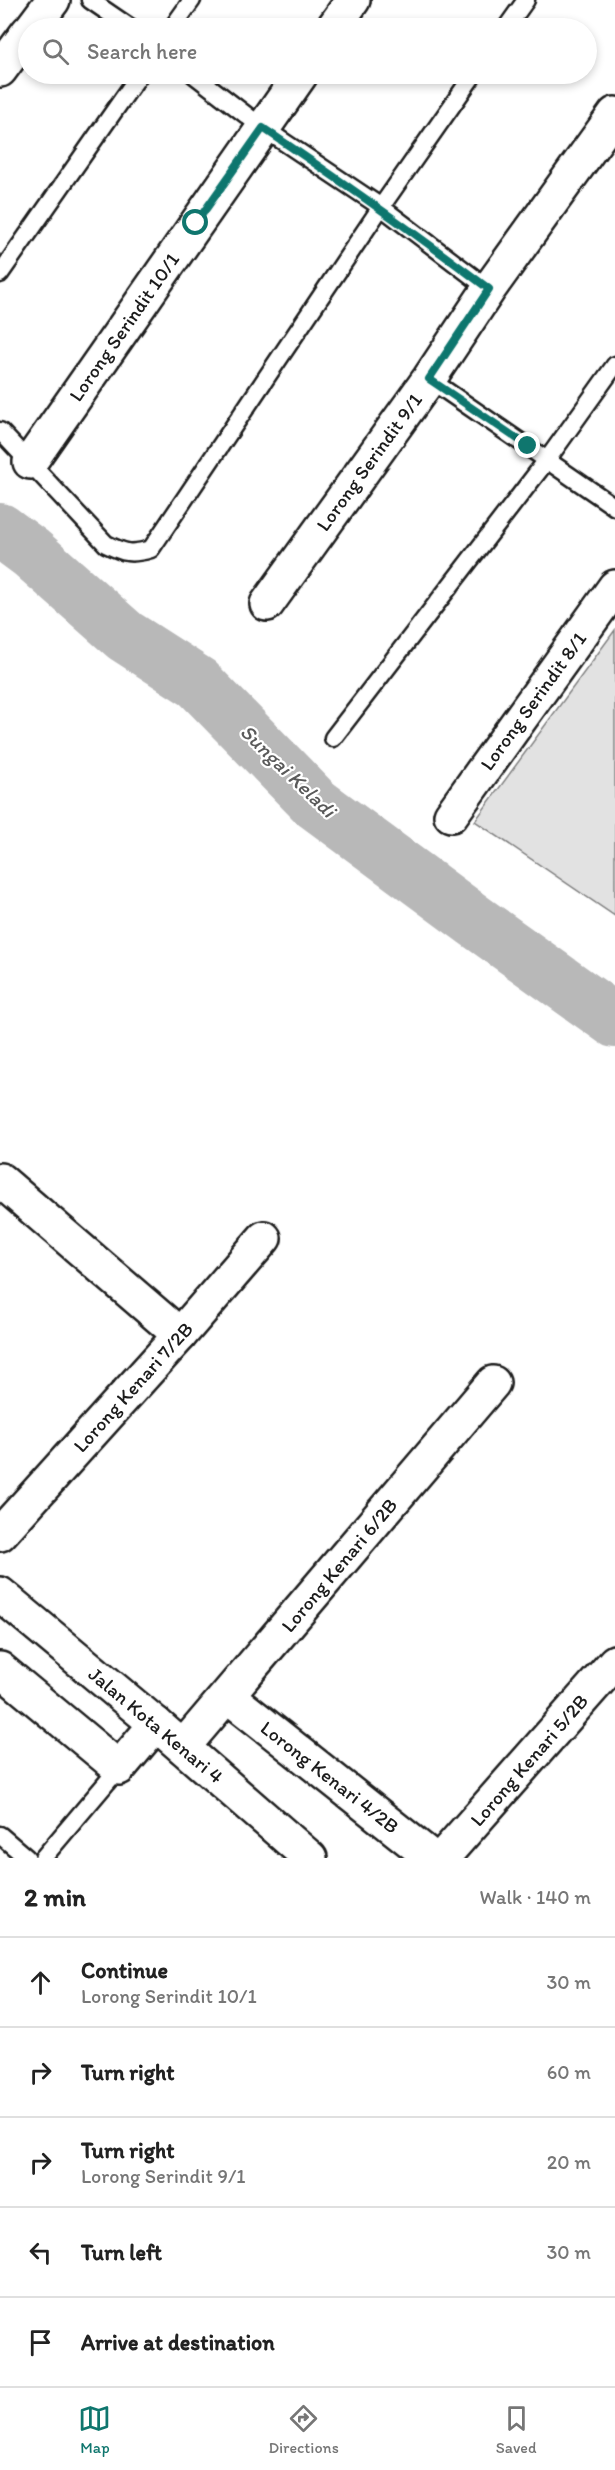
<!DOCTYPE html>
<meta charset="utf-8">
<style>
body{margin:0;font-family:Itim,sans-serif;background:#f6f6f6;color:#222}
.stop{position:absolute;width:18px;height:18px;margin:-14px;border:4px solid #0f766e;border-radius:50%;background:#fff}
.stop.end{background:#0f766e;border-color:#fff;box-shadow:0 2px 6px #0008}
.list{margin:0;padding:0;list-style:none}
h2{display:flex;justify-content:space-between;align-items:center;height:78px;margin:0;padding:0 24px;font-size:26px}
h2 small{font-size:20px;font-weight:400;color:#767676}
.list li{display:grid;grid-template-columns:39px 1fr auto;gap:18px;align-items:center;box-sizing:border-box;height:90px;padding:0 24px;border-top:2px solid #e0e0e0}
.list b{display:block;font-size:22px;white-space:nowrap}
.list p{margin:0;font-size:20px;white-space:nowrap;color:#767676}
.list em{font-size:20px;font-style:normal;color:#767676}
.icon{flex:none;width:33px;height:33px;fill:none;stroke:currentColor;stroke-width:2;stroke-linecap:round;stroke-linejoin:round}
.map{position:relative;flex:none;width:615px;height:1858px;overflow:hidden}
.search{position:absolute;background:#fff;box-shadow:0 3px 9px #0003;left:18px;right:18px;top:18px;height:66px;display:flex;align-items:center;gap:15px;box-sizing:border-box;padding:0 21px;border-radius:33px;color:#767676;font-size:22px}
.sheet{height:528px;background:#fff}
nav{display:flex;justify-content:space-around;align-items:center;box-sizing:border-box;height:84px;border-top:2px solid #e0e0e0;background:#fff;font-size:16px;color:#767676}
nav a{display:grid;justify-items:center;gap:3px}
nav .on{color:#0f766e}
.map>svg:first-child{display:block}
.green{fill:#e2e2e2;stroke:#7f7f7f;stroke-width:1.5}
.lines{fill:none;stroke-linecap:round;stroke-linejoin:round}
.river{stroke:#b8b8b8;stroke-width:54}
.service-casing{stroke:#1c1c1c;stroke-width:21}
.minor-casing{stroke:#1c1c1c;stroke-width:38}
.service{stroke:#fff;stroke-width:16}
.minor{stroke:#fff;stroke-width:33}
.route{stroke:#0f766e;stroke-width:8}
.labels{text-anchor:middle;stroke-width:4.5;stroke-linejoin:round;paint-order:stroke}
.street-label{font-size:20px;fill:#1c1c1c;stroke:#fff}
.water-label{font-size:21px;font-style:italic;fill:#5a5a5a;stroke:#fff}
</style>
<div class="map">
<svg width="615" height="1858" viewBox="0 0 615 1858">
<rect width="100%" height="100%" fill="#fff"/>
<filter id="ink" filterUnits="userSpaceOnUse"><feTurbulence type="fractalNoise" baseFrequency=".0167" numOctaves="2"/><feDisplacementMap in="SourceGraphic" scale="12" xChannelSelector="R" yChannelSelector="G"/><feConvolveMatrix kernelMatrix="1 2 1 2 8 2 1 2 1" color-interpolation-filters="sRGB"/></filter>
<g filter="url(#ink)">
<path class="green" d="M615 630V916L475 821Z"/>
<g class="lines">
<path class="river" d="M0 530 31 553 125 636 198 683 315 803 475 921 615 1021"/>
<defs>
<g id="service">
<path d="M90 0 131 28"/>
<path d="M172 28 192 0"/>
<path d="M506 28 526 0"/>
<path d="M193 74 263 128 381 207 489 289"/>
<path d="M0 274 140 74"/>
<path d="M429 379 615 507"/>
<path d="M0 431 106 544C124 553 131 555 151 549L381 207 474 74"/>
<path d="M333 738 547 460 615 365"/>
<path d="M0 1835 27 1858"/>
<path d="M43 1858 119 1768"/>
</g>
<g id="minor">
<path d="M32 28 53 0"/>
<path d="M333 28 353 0"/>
<path d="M0 70 28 32"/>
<path d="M30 462 301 74"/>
<path d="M267 604 429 379 489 289 615 114"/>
<path d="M451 815 615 587"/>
<path d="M0 1180 180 1335"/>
<path d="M0 1534 180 1335 264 1238"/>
<path d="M0 1594 156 1724 310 1858"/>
<path d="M0 1669 119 1768 156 1724"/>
<path d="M228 1696 432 1858"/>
<path d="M183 1747 493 1383"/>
<path d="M442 1858 615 1662"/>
</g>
</defs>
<use href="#service" class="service-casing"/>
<use href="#minor" class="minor-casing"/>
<use href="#service" class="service"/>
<use href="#minor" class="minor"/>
</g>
</g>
<g class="lines" filter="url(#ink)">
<path class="route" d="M196 223 263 128C340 180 415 233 489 289L429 379 528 446"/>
</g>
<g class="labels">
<g class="street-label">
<text transform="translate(124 327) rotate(-55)" y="7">Lorong Serindit 10/1</text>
<text transform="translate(369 462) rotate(-54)" y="7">Lorong Serindit 9/1</text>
<text transform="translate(533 701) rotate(-54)" y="7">Lorong Serindit 8/1</text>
<text transform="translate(133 1387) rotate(-48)" y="7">Lorong Kenari 7/2B</text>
<text transform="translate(339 1565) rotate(-50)" y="7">Lorong Kenari 6/2B</text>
<text transform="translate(156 1725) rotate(40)" y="7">Jalan Kota Kenari 4</text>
<text transform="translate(529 1760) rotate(-49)" y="7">Lorong Kenari 5/2B</text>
<text transform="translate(330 1777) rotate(38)" y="7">Lorong Kenari 4/2B</text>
</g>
<g class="water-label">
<text transform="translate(288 771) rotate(44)" y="7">Sungai Keladi</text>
</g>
</g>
</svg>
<div class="stop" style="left:196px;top:223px"></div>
<div class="stop end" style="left:528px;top:446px"></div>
<div class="search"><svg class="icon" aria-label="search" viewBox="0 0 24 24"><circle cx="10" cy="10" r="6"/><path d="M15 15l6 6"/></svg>Search here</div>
</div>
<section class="sheet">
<h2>2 min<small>Walk · 140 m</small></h2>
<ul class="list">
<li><svg class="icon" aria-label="ahead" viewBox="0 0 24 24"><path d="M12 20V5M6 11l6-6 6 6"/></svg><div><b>Continue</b><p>Lorong Serindit 10/1</p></div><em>30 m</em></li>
<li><svg class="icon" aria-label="right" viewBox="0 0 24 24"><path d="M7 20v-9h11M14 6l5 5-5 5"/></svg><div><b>Turn right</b></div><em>60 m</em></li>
<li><svg class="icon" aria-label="right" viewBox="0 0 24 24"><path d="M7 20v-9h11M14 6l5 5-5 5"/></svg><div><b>Turn right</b><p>Lorong Serindit 9/1</p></div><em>20 m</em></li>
<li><svg class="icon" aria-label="left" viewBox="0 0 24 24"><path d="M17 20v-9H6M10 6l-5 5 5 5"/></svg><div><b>Turn left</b></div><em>30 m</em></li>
<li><svg class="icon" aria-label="arrive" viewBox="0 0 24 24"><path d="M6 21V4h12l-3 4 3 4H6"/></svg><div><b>Arrive at destination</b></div></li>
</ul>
</section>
<nav>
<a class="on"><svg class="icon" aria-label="map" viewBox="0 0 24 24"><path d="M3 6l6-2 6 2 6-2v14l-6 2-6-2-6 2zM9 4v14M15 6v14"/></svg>Map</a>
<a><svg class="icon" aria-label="directions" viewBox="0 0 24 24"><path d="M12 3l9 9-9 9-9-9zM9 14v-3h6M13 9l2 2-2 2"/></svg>Directions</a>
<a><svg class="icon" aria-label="saved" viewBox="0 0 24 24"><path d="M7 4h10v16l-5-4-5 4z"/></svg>Saved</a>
</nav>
